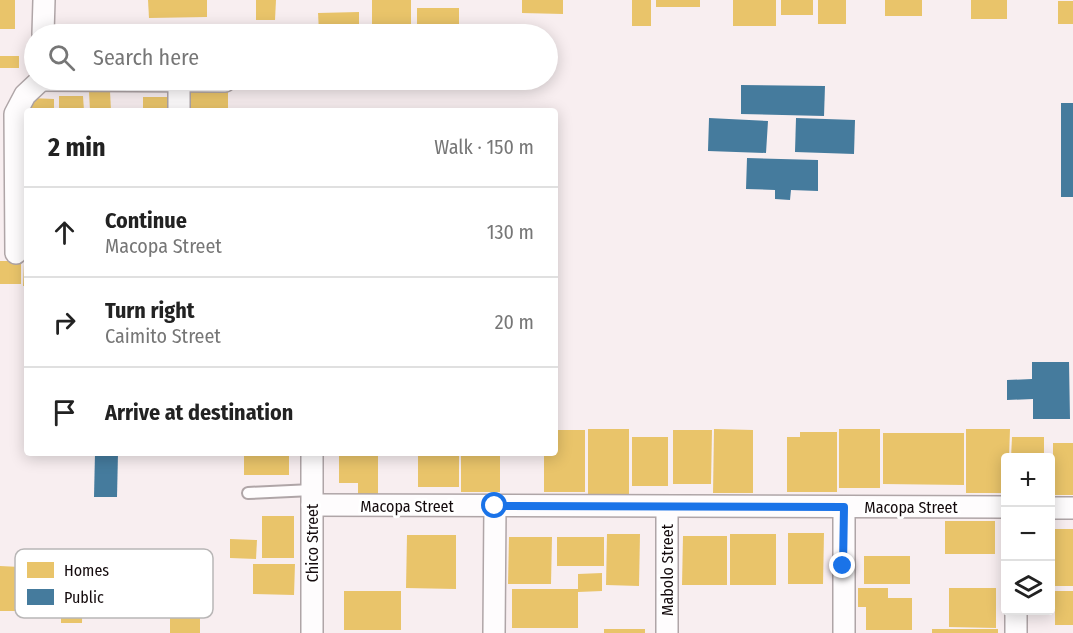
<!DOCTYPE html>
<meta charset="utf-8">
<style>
body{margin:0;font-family:"Fira Sans Condensed",sans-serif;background:#f6f6f6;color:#222}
.controls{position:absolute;right:18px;bottom:18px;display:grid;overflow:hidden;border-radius:6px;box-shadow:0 3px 15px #0003}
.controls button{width:54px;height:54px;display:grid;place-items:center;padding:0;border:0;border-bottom:2px solid #e0e0e0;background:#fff;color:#222;font:30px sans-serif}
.stop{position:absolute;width:18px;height:18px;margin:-14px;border:4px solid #1a73e8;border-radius:50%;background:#fff}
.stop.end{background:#1a73e8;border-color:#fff;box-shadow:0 2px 6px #0008}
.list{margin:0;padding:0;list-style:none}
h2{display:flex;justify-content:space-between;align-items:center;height:78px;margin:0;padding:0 24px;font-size:26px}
h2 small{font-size:20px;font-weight:400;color:#767676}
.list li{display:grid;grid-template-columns:39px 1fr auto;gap:18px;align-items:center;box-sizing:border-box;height:90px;padding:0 24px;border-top:2px solid #e0e0e0}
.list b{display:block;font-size:22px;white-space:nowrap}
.list p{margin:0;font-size:20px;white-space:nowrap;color:#767676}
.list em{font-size:20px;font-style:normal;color:#767676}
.icon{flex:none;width:33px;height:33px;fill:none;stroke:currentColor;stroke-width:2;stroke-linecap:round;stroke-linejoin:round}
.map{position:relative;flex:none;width:1073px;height:633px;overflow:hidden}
.search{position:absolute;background:#fff;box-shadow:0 3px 15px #0003;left:24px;top:24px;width:534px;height:66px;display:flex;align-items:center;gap:15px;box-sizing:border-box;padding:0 21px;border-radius:33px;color:#767676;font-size:22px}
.panel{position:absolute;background:#fff;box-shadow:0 3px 15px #0003;left:24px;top:108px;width:534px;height:348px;border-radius:6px}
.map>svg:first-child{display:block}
.homes{fill:#e9c46a}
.public{fill:#457b9d}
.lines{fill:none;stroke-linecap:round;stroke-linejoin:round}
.service-casing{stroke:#afa5a7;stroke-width:14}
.minor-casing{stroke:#afa5a7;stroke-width:24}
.service{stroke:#fefcfd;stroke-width:10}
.minor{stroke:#fefcfd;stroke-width:21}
.route{stroke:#1a73e8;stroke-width:8}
.labels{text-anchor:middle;stroke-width:6;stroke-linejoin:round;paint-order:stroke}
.street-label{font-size:16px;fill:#140b0d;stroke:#fff}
.key{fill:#fff;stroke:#b8b6b6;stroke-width:1.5}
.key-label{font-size:16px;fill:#140b0d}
</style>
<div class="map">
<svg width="1073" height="633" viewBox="0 0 1073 633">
<rect width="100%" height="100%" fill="#f8eef0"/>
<g class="homes">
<rect x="0" y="0" width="15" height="29"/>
<path d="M148 0H207V17L149 18Z"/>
<path d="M256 0H276L275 20H256Z"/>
<path d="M372 0H411V32L372 31Z"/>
<path d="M522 0H563V14L522 13Z"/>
<rect x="632" y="0" width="19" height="26"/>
<rect x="656" y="0" width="44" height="7"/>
<rect x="733" y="0" width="43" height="26"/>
<rect x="781" y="0" width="32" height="15"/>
<rect x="818" y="0" width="28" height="24"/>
<rect x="885" y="0" width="37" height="16"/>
<rect x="971" y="0" width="36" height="19"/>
<rect x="1058" y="1" width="15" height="23"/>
<path d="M417 8H459V32L417 31Z"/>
<path d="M359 12V31L319 32 318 13Z"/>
<rect x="0" y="56" width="19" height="12"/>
<path d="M190 88 228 89V111H190Z"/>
<path d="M89 91H110L111 111H90Z"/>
<path d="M59 96H83L84 111H59Z"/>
<rect x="143" y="97" width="24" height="14"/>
<path d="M31 98 54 99V111H30Z"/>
<rect x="0" y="261" width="21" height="23"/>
<path d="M24 263H27V286H23Z"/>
<path d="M588 429H629V496L588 495Z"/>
<path d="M714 429 753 430V493H713Z"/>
<rect x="839" y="429" width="41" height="59"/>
<path d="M966 429H1010L1009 458H1006V493H966Z"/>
<path d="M555 430H585V492H544V453H555Z"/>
<path d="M673 430H712L711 484H673Z"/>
<path d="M800 432H837V492H787V437H800Z"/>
<path d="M883 433H964V485L883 484Z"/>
<rect x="632" y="437" width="36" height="49"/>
<path d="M1012 437H1044V458H1011Z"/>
<rect x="1053" y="443" width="20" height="52"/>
<rect x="244" y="453" width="45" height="22"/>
<path d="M339 453H378V496H358V483H339Z"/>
<rect x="418" y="453" width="41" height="34"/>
<rect x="461" y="453" width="39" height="39"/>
<rect x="262" y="516" width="32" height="42"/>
<rect x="945" y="521" width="50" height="33"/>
<rect x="1050" y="529" width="23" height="57"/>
<path d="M788 533H824L823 584H788Z"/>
<path d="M607 534H640L639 586 606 585Z"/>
<rect x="730" y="534" width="46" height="51"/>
<path d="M407 535H456V589L406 588Z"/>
<path d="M683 536H727V585H682Z"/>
<path d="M509 537H552L551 584H508Z"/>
<rect x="557" y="537" width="47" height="29"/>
<path d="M230 539 257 540 256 559 230 558Z"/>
<rect x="864" y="556" width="46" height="28"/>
<path d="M61 558 83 559 82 623H61Z"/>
<path d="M253 564H295L294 595 253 594Z"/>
<path d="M0 566 20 567 19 611H0Z"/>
<rect x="170" y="566" width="30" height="67"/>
<path d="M602 573V591L578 592V628H512V589H578V574Z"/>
<path d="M858 588H888V598H912V630H866V607H858Z"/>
<path d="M949 588H996V628L949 627Z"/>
<rect x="344" y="591" width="57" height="39"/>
<path d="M1050 591H1073V625H1055V610H1050Z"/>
<rect x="604" y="629" width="41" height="4"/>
<rect x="932" y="629" width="66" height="4"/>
</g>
<g class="public">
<path d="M741 85 825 86 824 116 741 114Z"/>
<rect x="1061" y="103" width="12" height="94"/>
<path d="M709 118 768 121 766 153 708 151Z"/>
<path d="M796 118 855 120 854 154 795 152Z"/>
<path d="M747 158 818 160V191L791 190 790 200 775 199V190L746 189Z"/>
<path d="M1032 362H1069L1070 419H1033V399L1007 400V380L1032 379Z"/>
<path d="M95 453H118L117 497H94Z"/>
</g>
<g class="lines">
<defs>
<path id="service" d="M248 493 312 490"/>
<g id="minor">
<path d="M43 34 44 0"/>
<path d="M41 80 225 81"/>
<path d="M179 82V111"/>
<path d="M16 253 15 114 25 95 41 80"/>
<path d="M312 453V633"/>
<path d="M312 505 1006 507"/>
<path d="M1050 508H1073"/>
<path d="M1016 610V633"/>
<path d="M494 633 495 506"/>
<path d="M667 633V507"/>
<path d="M844 633V507"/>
</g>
</defs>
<use href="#service" class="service-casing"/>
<use href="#minor" class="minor-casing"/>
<use href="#service" class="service"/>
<use href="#minor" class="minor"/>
</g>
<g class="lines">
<path class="route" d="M495 506 844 507 843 566"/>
</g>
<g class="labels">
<g class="street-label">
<text x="407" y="512">Macopa Street</text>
<text x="911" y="513">Macopa Street</text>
<text transform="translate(312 543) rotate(-90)" y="6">Chico Street</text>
<text transform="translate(667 570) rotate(-90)" y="6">Mabolo Street</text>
</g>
</g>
<rect x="15" y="549" width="198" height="69" rx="9" class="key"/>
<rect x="27" y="562" width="27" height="16" fill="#e9c46a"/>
<rect x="27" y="589" width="27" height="16" fill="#457b9d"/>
<g class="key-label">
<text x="64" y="576">Homes</text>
<text x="64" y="603">Public</text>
</g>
</svg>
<div class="controls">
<button>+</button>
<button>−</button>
<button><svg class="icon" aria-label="layers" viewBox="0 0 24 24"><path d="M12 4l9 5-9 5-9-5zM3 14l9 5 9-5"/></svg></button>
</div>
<div class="stop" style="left:495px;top:506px"></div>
<div class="stop end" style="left:843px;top:566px"></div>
<div class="search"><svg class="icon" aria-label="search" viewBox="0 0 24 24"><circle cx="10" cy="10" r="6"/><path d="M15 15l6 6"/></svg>Search here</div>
<section class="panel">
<h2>2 min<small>Walk · 150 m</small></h2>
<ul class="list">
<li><svg class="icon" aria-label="ahead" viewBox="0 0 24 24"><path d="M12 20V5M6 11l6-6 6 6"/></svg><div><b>Continue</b><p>Macopa Street</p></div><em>130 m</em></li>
<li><svg class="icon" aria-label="right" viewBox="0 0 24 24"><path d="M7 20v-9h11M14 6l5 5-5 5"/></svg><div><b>Turn right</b><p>Caimito Street</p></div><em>20 m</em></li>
<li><svg class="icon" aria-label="arrive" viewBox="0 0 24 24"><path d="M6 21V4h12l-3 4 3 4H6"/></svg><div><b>Arrive at destination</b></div></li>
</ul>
</section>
</div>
